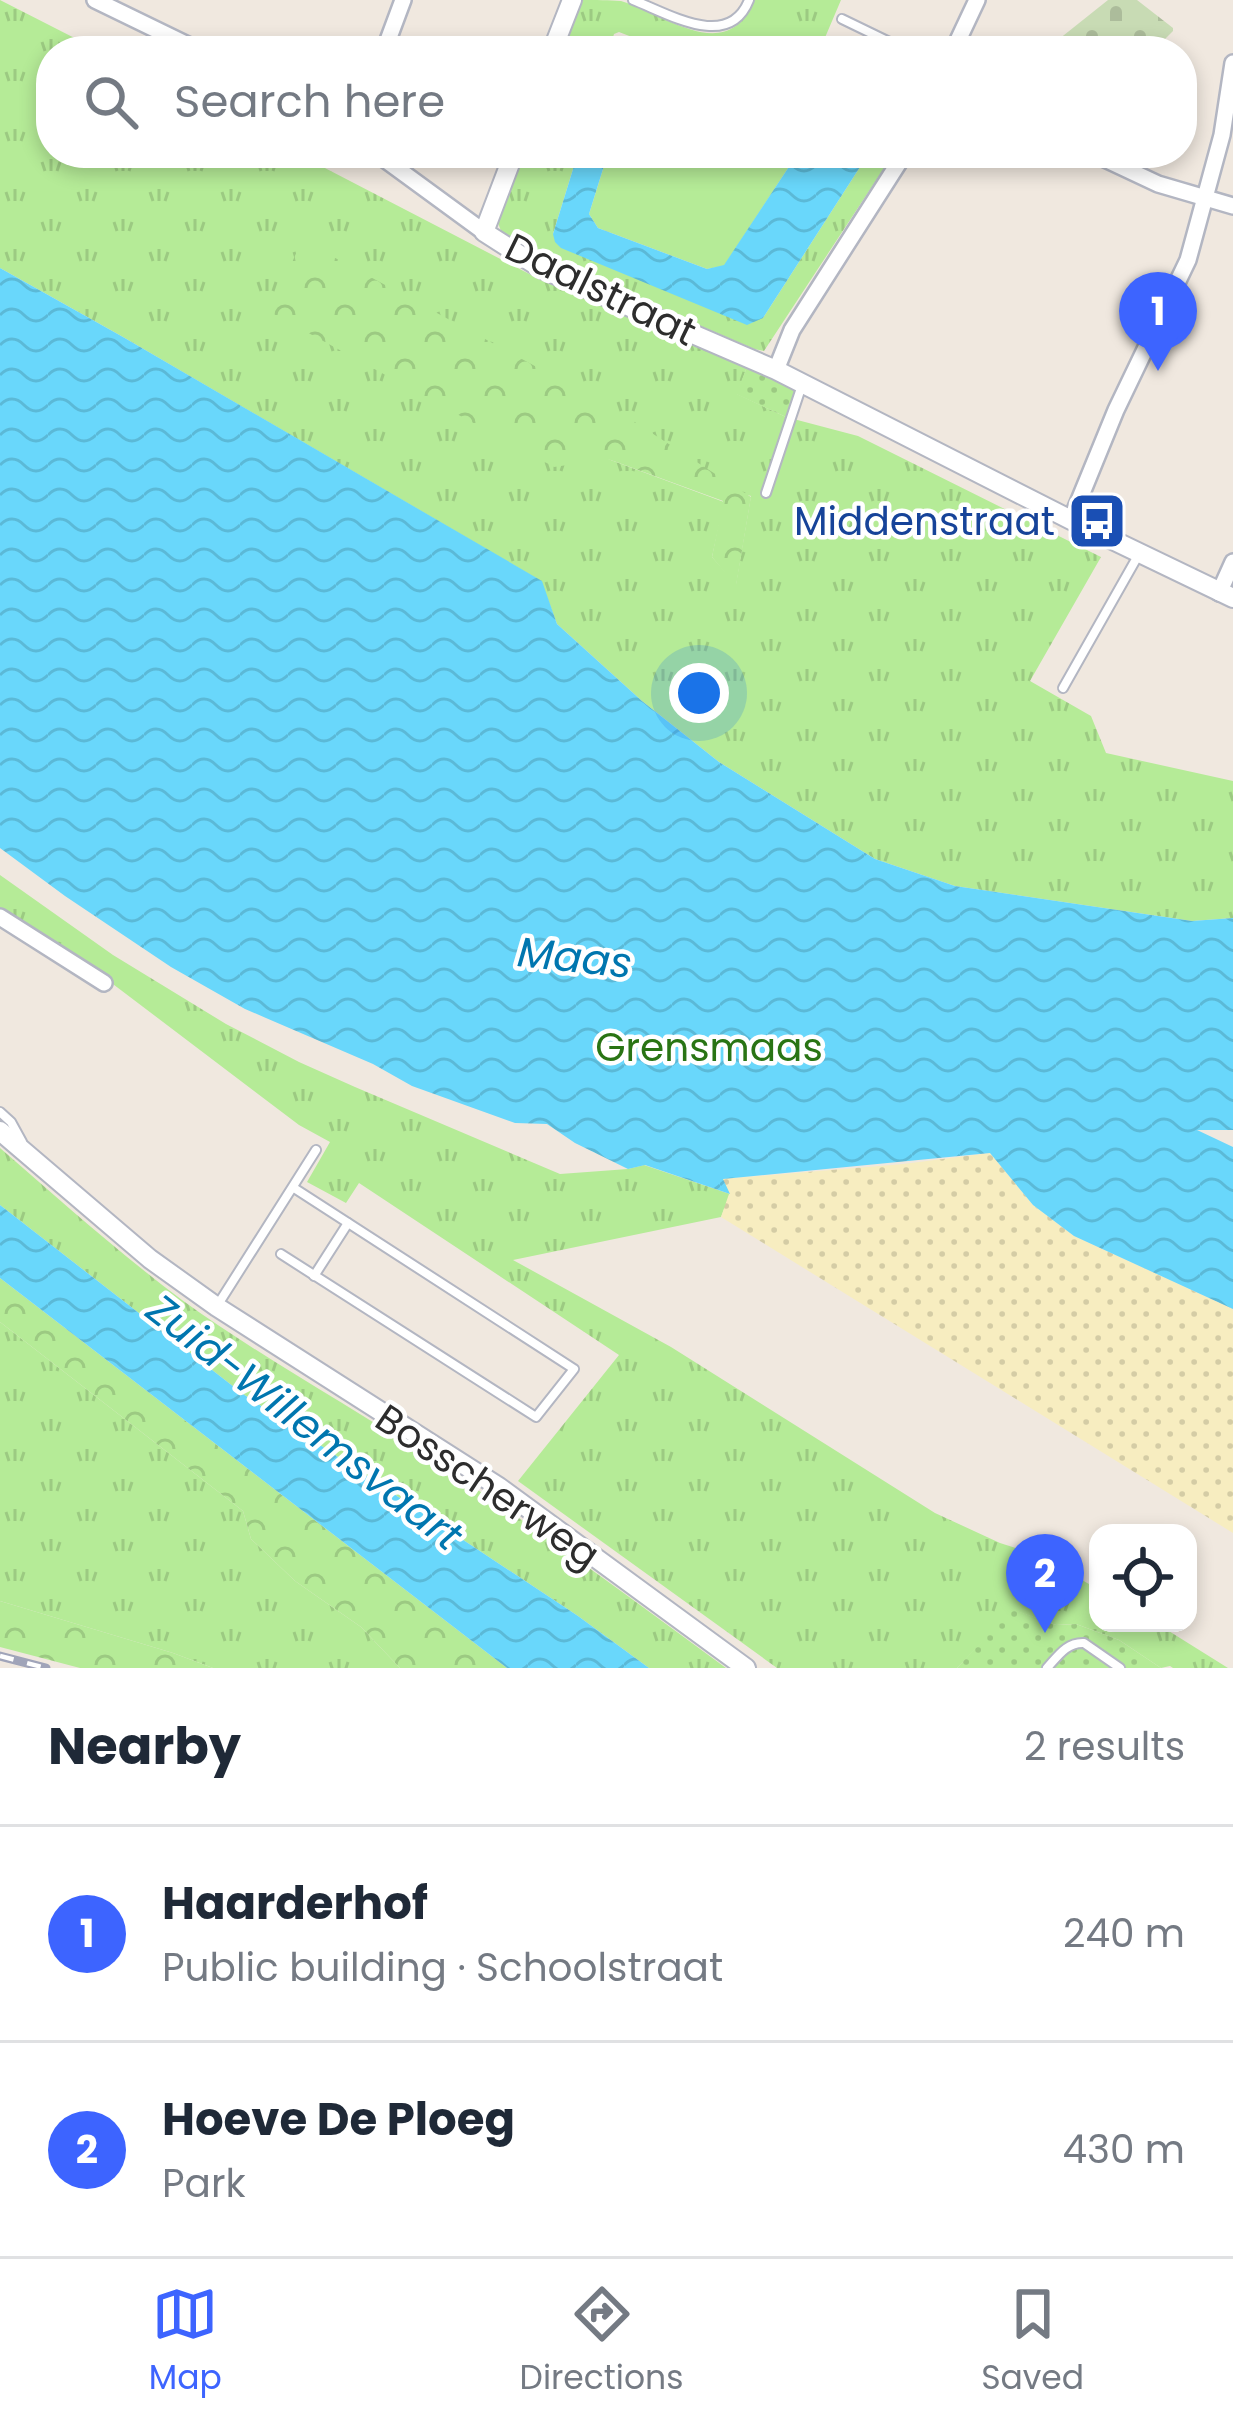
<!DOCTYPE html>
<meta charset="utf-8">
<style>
body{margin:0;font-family:Poppins,sans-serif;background:#f2f2f3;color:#1f2937}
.controls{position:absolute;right:36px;bottom:36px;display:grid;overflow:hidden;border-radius:24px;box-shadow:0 6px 18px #0003}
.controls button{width:108px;height:108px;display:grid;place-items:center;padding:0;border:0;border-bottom:3px solid #e0e1e3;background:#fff;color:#1f2937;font:60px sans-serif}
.you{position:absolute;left:699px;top:693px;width:42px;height:42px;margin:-30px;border:9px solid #fff;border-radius:50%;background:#1a73e8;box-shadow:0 0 0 18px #1a73e833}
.badge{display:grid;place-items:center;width:78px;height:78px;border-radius:50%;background:#3d64ff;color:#fff;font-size:39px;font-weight:700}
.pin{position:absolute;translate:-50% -99px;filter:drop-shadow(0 3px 6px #0008)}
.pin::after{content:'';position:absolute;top:63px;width:42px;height:36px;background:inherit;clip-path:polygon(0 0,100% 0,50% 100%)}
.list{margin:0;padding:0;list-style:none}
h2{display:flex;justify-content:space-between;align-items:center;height:156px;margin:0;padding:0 48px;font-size:51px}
h2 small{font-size:39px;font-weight:400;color:#747a83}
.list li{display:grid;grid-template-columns:78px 1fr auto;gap:36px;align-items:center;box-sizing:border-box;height:216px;padding:0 48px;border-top:3px solid #e0e1e3}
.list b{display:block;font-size:45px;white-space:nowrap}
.list p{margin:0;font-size:39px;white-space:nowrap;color:#747a83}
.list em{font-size:39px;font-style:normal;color:#747a83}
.icon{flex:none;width:66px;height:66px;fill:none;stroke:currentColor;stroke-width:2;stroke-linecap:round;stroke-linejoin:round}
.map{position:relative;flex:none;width:1233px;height:1668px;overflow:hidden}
.search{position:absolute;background:#fff;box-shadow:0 6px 18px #0003;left:36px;right:36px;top:36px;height:132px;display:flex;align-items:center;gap:30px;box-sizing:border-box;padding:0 42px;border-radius:48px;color:#747a83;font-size:45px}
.sheet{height:588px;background:#fff}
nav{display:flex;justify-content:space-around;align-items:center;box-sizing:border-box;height:168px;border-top:3px solid #e0e1e3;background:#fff;font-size:33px;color:#747a83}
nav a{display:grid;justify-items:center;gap:6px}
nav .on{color:#3d64ff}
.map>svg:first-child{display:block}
.grass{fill:url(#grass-tufts);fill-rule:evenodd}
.forest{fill:url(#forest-crowns)}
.sand{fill:url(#sand-dots)}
.cemetery{fill:url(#cemetery-stones)}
.park{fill:url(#park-dots)}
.garden{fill:#b5eb97}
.water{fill:url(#water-waves)}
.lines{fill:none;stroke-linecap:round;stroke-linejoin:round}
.service-casing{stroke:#b3b6c2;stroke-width:12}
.minor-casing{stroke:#b3b6c2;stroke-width:20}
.tertiary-casing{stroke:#b3b6c2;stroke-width:22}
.service{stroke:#fff;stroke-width:8}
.minor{stroke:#fff;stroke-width:15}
.tertiary{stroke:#fff;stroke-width:18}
.rail-casing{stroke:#a0a4b9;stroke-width:9}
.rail{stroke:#fff;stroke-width:4.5;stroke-dasharray:14;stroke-linecap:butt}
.labels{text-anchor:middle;stroke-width:9;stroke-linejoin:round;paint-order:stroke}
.street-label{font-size:39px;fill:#2d2d2d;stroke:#fff}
.transit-label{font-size:39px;fill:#164399;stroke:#fff;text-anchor:end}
.park-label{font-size:39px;fill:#297414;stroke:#fff}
.water-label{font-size:42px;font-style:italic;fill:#0076af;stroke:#fff}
</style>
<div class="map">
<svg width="1233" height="1668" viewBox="0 0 1233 1668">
<defs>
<pattern id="grass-tufts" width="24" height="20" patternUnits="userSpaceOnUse" patternTransform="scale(3)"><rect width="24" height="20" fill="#b5eb97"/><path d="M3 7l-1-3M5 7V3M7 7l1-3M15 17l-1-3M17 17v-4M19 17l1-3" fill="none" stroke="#9cca82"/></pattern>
<pattern id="forest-crowns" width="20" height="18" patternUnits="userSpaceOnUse" patternTransform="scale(3)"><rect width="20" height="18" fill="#b5eb97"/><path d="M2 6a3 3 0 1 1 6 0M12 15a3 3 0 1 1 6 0" fill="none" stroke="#9cca82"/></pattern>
<pattern id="sand-dots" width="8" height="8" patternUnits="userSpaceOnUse" patternTransform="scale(3)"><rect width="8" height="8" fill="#f7edc0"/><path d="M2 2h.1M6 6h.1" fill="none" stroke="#d4cca5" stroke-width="1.8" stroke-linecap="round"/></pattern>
<pattern id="cemetery-stones" width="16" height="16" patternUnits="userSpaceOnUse" patternTransform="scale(3)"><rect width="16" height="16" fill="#c8dbb4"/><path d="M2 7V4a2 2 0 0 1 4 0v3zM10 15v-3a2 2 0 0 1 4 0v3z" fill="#acbc9b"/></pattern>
<pattern id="park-dots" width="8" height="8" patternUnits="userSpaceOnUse" patternTransform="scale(3)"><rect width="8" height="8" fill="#b5eb97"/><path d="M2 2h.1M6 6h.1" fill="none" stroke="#9cca82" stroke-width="1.8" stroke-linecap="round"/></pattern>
<pattern id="water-waves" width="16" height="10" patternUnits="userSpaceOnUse" patternTransform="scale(3)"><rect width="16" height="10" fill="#69d7fb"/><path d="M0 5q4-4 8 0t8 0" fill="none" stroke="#5bb9d7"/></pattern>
</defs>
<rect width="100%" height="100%" fill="#f0e8df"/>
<g class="grass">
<path d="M0 0 100 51H51V153H296L539 279 747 367 737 394 786 417 858 436 1101 557 1030 681 1091 716 1106 753 1233 781V918L1192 921 955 886 875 859 719 762 642 701 557 624 541 581 123 337 0 268ZM608 459 751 496 736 584 712 557 724 502Z"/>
<path d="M583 0C595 0 610 0 621 1 666 14 727 67 754 0H841L821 47 828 51H783L752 39 732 47 739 51H668L619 32 614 34 609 51H563Z"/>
<path d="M524 153H578L553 234 763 318 869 153H894L764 351 754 349 546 259 501 231 498 223Z"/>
<path d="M0 875 113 955 226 1024 299 1062 355 1087 560 1174 628 1169 644 1165 730 1194 721 1217 513 1260 671 1347 935 1513 1000 1543 1037 1555 1098 1589V1623H1156L1228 1668H1173L1170 1666 1161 1668 1119 1640 1076 1624 1056 1625 1013 1610 957 1668H777L518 1481 619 1355 359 1183 346 1203 307 1182 330 1142 299 1125 97 972 0 907Z"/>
<path d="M0 1148C60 1200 119 1253 182 1300 261 1357 347 1404 428 1457 530 1523 628 1596 726 1668H649L578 1616 243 1394 0 1205Z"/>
<path d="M0 1322 243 1511 251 1539 295 1581 361 1627 400 1668H213L173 1653 0 1601Z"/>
</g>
<g class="forest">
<path d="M302 240 616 410 751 497 736 586 712 557 723 501 608 459 554 467 270 312Z"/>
<path d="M0 1278 507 1668H400L361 1627 295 1581 251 1539 243 1511 0 1322Z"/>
<path d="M0 1601 173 1653 213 1668H80L0 1647Z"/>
</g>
<path class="sand" d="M990 1153 1033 1205 1074 1236 1233 1309V1533L721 1217 729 1194 722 1179 903 1164Z"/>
<path class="cemetery" d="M1108 0H1137L1173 28V31L1153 51H1044Z"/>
<g class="park">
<path d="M747 367 796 391 786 417 736 394Z"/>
<path d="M1012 1609 1056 1625 1076 1624 1119 1640 1161 1668H957Z"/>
</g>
<path class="garden" d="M608 153H798L724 266 707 269 598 228 589 214Z"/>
<g class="water">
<path d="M578 153H608L589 214 598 228 707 269 724 265 798 153H869L763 318 747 325 561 248 555 242 553 234Z"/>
<path d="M0 268 123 337 542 581 557 624 642 701 719 762 875 859 955 886 1192 921 1233 918V1130H1197L1233 1147V1309L1074 1236 1033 1205 990 1153 723 1179 730 1194 645 1165 628 1169 575 1143 547 1124 515 1123 412 1086 373 1064 245 1009 171 967 65 896 0 848Z"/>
<path d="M0 1205 243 1394 578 1616 649 1668H507L0 1278Z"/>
</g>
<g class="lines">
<defs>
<g id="service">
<path d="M633 0C669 14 729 51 749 0"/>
<path d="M842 19 908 51"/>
<path d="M734 51 750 47 767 51"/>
<path d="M766 493 802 385"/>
<path d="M1063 688 1139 554"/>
<path d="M0 1112 11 1122 22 1142"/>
<path d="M281 1254 536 1417 574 1369 294 1188"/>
<path d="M314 1276 348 1223"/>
<path d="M217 1306 316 1150"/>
<path d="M1047 1668C1058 1656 1067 1642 1084 1643L1120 1668"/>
</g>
<g id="minor">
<path d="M95 0 200 51"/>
<path d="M384 51 403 0"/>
<path d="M953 51 977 0"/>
<path d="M376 153 484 232"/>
<path d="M1092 153 1158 184 1233 206"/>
<path d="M776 370 792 330 905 153"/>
<path d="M1071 520 1116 410 1188 260 1222 135 1233 63"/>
<path d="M1219 593 1233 562"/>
<path d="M0 917 104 983"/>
</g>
<g id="tertiary">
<path d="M552 51 572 0"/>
<path d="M514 153 484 232 542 269 776 370 1071 520 1233 598"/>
<path d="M0 1131 150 1259 217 1307 499 1487 746 1668"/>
</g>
</defs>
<use href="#service" class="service-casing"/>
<use href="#minor" class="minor-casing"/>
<use href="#tertiary" class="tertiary-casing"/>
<use href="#service" class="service"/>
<use href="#minor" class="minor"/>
<use href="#tertiary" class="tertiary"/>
<defs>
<path id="rail" d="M0 1656 46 1668"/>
</defs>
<use href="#rail" class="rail-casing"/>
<use href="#rail" class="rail"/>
</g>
<defs>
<symbol id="bus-square" viewBox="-11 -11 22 22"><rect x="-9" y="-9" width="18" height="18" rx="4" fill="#1a4fb4" stroke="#fff"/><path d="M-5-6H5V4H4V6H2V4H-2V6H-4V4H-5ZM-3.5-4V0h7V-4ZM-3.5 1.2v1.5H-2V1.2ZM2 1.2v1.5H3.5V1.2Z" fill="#fff"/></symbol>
</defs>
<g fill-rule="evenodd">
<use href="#bus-square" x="1064" y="488" width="66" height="66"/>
</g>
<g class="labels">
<g class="street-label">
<text transform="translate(601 289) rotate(26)" y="14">Daalstraat</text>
<text transform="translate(488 1486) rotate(34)" y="14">Bosscherweg</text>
</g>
<g class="transit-label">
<text x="1055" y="535">Middenstraat</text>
</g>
<g class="park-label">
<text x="709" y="1061">Grensmaas</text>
</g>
<g class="water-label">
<text transform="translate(575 957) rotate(6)" y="15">Maas</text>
<text transform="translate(305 1422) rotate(38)" y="15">Zuid-Willemsvaart</text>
</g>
</g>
</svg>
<div class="controls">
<button><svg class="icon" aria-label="locate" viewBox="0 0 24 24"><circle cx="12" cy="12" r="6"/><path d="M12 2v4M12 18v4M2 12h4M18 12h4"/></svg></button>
</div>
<div class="you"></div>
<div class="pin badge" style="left:1158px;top:371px">1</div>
<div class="pin badge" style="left:1045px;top:1633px">2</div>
<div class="search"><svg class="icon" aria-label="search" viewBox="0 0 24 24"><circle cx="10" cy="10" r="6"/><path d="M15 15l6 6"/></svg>Search here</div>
</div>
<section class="sheet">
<h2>Nearby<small>2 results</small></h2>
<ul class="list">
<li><span class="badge">1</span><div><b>Haarderhof</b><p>Public building · Schoolstraat</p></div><em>240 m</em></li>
<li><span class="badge">2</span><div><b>Hoeve De Ploeg</b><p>Park</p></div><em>430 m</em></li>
</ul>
</section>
<nav>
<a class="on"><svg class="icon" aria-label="map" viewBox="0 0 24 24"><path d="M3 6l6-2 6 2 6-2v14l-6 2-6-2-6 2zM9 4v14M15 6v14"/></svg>Map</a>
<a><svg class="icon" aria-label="directions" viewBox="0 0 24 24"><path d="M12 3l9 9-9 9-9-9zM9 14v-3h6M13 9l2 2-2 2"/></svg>Directions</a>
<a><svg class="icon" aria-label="saved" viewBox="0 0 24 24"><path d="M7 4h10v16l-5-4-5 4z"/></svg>Saved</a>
</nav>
